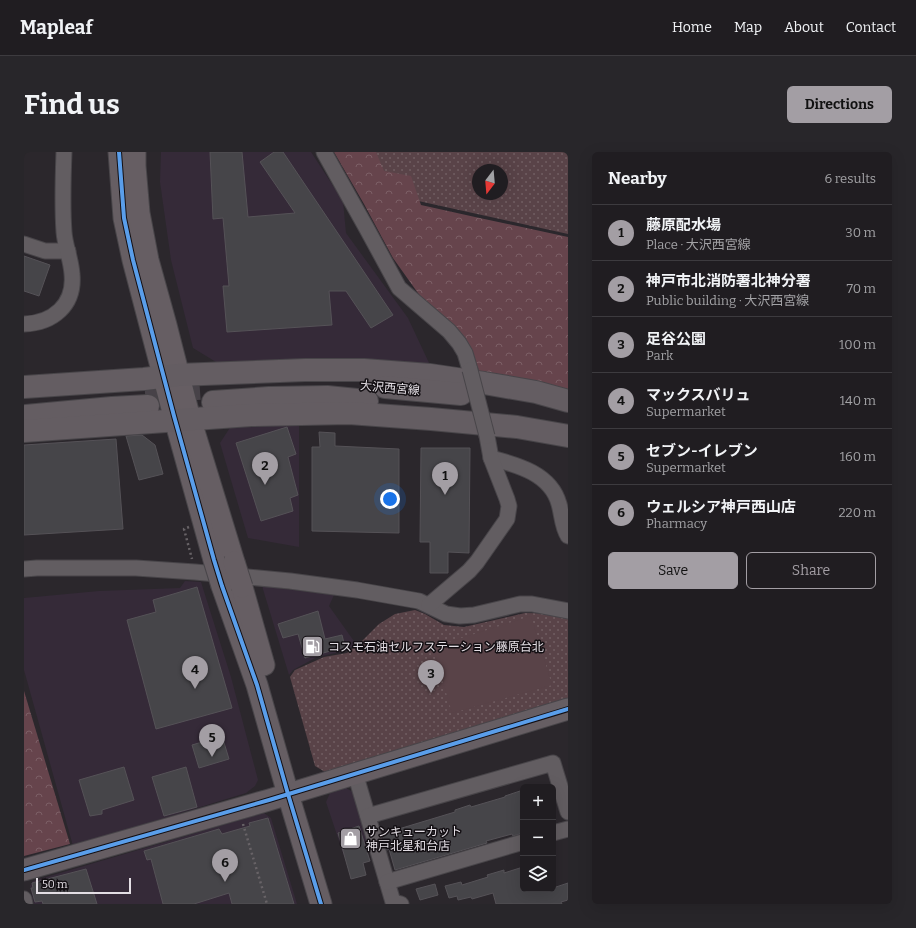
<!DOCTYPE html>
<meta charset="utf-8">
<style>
body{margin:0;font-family:Bitter,"Noto Sans JP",serif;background:#28262a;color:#f1f3f6}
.controls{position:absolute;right:12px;bottom:12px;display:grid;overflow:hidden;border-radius:6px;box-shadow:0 4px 16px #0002}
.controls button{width:36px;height:36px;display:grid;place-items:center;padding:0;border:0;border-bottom:1px solid #3d3b3f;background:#201d21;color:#f1f3f6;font:20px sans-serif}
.compass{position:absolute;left:448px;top:12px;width:36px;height:36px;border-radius:50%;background:#201d21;box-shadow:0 4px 16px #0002;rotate:196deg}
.scale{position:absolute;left:12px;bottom:10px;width:95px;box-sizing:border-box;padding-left:4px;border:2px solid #e3dee4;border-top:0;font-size:11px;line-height:14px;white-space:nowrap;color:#e3dee4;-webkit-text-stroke:3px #130f13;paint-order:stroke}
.you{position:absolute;left:366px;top:347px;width:14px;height:14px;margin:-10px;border:3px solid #fff;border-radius:50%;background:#1a73e8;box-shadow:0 0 0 6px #1a73e833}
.badge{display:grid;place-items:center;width:26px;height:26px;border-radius:50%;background:#a39ea4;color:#111;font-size:13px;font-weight:700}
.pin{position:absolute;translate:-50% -33px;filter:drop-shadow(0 1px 2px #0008)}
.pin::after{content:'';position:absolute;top:21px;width:14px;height:12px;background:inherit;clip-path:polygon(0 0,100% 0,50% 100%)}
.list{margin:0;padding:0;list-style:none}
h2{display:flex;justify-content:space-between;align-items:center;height:52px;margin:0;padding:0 16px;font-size:17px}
h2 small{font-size:13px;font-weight:400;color:#a2a2a5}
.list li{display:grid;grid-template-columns:26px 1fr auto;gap:12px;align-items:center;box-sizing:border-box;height:56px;padding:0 16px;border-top:1px solid #3d3b3f}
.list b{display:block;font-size:15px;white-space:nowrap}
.list p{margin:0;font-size:13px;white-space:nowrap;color:#a2a2a5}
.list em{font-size:13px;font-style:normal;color:#a2a2a5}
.actions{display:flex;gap:8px;padding:12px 16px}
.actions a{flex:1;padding:9px 0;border:1px solid #a39ea4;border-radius:6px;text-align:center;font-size:14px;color:#a39ea4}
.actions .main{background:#a39ea4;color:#111}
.icon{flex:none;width:22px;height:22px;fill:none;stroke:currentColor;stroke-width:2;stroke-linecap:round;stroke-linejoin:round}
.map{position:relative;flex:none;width:544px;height:752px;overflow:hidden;border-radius:6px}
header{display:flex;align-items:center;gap:24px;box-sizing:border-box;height:56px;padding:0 20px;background:#201d21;border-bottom:1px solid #3d3b3f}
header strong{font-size:19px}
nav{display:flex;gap:22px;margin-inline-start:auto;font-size:14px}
.intro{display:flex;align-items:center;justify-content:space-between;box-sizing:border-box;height:96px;padding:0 24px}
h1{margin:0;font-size:28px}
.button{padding:10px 18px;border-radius:6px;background:#a39ea4;color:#111;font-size:14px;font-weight:700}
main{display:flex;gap:24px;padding:0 24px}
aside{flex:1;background:#201d21;border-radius:6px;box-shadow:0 4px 16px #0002}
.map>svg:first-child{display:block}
.built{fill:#352a38}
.grass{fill:url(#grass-dots);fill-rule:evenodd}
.forest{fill:url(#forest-crowns)}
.pitch{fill:#594348}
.building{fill:#464549;stroke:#555257}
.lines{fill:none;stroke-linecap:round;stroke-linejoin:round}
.primary-tunnel{stroke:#474248;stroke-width:22;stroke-dasharray:22 11;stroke-linecap:butt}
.street-casing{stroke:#484549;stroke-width:17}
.secondary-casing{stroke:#484549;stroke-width:23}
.primary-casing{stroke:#484549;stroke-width:24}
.path{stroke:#686367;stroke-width:2.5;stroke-dasharray:2 3;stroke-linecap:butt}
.street{stroke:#625d61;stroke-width:15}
.secondary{stroke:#665e63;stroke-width:21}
.primary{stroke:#645d62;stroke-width:22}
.street-bridge-casing{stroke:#484549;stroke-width:17;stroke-linecap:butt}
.secondary-bridge-casing{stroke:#484549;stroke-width:23;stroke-linecap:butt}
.street-bridge{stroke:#625d61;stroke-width:15}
.secondary-bridge{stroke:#665e63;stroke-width:21}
.cycleway-casing{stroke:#130f13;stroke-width:6}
.cycleway{stroke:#5a9eea;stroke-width:4}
.labels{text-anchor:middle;stroke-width:3;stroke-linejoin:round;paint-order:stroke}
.street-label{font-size:12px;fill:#e3dee4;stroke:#130f13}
.poi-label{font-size:12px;fill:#e3dee4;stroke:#130f13;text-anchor:start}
</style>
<header>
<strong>Mapleaf</strong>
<nav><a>Home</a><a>Map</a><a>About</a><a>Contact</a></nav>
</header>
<div class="intro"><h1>Find us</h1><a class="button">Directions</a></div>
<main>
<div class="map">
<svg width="544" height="752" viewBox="0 0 544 752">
<defs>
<pattern id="grass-dots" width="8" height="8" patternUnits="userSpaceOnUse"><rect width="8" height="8" fill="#594348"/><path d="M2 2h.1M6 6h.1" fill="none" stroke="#715e62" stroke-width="1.8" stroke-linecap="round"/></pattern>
<pattern id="forest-crowns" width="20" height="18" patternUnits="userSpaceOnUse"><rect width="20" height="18" fill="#66444c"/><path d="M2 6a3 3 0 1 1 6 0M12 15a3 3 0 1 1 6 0" fill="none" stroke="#7c5f66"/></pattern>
</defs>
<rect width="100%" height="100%" fill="#2b272c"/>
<g class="built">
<path d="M137 0H287L319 49 322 81 384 166 406 213 300 208 192 210 169 196 147 108 136 30Z"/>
<path d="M275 272V395L224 386 196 291 207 274Z"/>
<path d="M161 429 177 430 207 525 234 628 231 634 222 641 49 694 0 518V446L75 439 156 436Z"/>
<path d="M238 434 310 443 305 454 332 492 321 499 293 505 269 518 265 523Z"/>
<path d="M322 636 329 640 346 697 320 704 302 650 306 641Z"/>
<path d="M240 661 247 666 273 752H10L6 734 9 729Z"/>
</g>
<g class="grass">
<path d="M312 0H544V82L331 35ZM454 18H478V42H454Z"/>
<path d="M391 458 401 462 420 473 440 475 501 461 544 462V557L313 627 291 614 266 525 271 518 300 505 323 501 337 490 355 472 371 462Z"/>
</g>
<g class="forest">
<path d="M310 0H352L360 19 387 24 397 53 451 65 544 85V244L455 220 441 189 396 144 369 106 340 52Z"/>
<path d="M0 539 46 692 0 704Z"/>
</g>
<path class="pitch" d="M507 464 528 533 428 561 409 495Z"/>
<g class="building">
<path d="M186 0H218L224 65 271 61 236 10 250 0H259L369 163 347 176 322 139H305L308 173 203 180 199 134H205L199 66 189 67Z"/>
<path d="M0 104 26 113 15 144 0 139Z"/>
<path d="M263 275 272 302 264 305 274 343 266 346 269 359 237 369 212 291Z"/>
<path d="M295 280 311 281V294L375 297V381L288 379V295H296Z"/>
<path d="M118 283 131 293 139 322 115 328 102 284Z"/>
<path d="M92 287 99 377 0 383V293Z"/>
<path d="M397 296H446L445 401 424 400V421H406V390H396Z"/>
<path d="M173 435 208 556 132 577 103 468 132 460 129 448Z"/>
<path d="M294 459 301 487 318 483 321 495 281 506 274 482 259 486 254 472Z"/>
<path d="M198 584 205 607 175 616 168 593Z"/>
<path d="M100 615 110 648 78 658V662L66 664 55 628Z"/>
<path d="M162 615 173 655 140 664 128 625Z"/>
<path d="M496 639 499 649V681L489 684 488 682 462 689 463 691 371 718 365 697 363 698 358 682 431 660V658L446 653 447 655 481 645V644Z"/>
<path d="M244 666 270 752H208L205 741 170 752H139L127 707 123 708 120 699 195 677 198 682 226 674 225 671Z"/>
<path d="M335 674 346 709 339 711 342 723 327 727 314 681Z"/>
<path d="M499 715V737H529V736L544 731V748L537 750 538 752H472L469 741 448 747 447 745 434 748 433 744 425 746 421 734 437 730 438 733 464 725 463 723 480 718V721Z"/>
<path d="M62 717 73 752H19L18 749 11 750 7 736H9L8 731Z"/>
<path d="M411 732 414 743 396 748 392 737Z"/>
</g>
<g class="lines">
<path class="primary-tunnel" d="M121 241 186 236"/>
<defs>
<g id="street">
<path d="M300 0 343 77 375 136 425 179 435 191 441 201 446 218"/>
<path d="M0 92 21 99H44"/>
<path d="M0 172C29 171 51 153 48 122 47 107 41 94 40 80 38 53 39 27 40 0"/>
<path d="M467 306C494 313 527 322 535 352 538 362 538 375 544 384"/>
<path d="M0 417 13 416H112L171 420 266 429 333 438 395 449 422 462 436 464 450 463 496 452H508L544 459"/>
<path d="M405 453 445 419 453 410 483 367 485 354 483 347 467 306 463 284"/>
<path d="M331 621 369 750 377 752"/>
<path d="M344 664 529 611 544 660"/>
<path d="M529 681 544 677"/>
<path d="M363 730 499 690"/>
<path d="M0 747 1 752"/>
</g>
<g id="secondary">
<path d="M95 0 100 66 109 108 150 264 190 408"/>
<path d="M111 0V14L115 61 124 108 142 173 165 263 210 410"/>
<path d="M198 434 233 533 264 642 297 752"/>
<path d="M218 435 240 513"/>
<path d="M0 718 245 648 544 557"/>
</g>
<g id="primary">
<path d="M0 235 120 227 154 223 281 218H340L406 223 460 231 512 240 544 249"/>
<path d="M361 235 437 242"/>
<path d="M189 250 245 246 303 245 343 249"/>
<path d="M2 264 88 256 124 254"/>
<path d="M0 279 227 263 325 261 407 267 493 275 544 284"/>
</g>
</defs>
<use href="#street" class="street-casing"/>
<use href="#secondary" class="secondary-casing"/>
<use href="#primary" class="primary-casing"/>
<g class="path">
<path d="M165 375 160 377 168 407"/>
<path d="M219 672 243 752"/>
</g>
<use href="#street" class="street"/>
<use href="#secondary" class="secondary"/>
<use href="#primary" class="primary"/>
<defs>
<path id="street-bridge" d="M446 218 463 284"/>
<g id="secondary-bridge">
<path d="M190 408 198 434"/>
<path d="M210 410 218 435"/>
</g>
</defs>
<use href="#street-bridge" class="street-bridge-casing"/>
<use href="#secondary-bridge" class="secondary-bridge-casing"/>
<use href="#street-bridge" class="street-bridge"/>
<use href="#secondary-bridge" class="secondary-bridge"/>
<defs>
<g id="cycleway">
<path d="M95 0 100 66 109 108 150 264 190 408 198 434 233 533 264 642 297 752"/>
<path d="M0 718 245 648 544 557"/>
</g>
</defs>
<use href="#cycleway" class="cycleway-casing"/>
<use href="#cycleway" class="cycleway"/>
</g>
<defs>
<symbol id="fuel-square" viewBox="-11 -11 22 22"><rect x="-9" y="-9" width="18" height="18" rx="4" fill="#a39ea4" stroke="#130f13"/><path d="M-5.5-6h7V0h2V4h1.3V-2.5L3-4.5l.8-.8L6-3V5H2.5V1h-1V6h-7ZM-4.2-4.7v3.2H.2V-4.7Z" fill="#fff"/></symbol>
<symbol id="shop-square" viewBox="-11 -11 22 22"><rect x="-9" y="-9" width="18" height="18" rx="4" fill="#a39ea4" stroke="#130f13"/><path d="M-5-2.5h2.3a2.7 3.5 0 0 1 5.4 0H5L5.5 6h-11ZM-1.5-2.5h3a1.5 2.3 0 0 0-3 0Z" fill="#fff"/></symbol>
</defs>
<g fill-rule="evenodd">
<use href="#fuel-square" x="276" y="482" width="25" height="25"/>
<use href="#shop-square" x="314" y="674" width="25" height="25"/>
</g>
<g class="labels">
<g class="street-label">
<text transform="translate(366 236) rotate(5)" y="4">大沢西宮線</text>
</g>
<g class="poi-label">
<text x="304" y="499">コスモ石油セルフステーション藤原台北</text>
<text x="342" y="684">サンキューカット<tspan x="342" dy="14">神戸北星和台店</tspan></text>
</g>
</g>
</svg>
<div class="controls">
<button>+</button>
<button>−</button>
<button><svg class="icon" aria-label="layers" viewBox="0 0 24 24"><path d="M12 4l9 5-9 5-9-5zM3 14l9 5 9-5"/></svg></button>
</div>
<svg class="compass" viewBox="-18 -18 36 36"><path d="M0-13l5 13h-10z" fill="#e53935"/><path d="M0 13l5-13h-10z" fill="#a2a2a5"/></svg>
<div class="scale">50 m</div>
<div class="you"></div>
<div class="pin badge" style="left:421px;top:343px">1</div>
<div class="pin badge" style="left:241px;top:333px">2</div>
<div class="pin badge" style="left:407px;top:541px">3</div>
<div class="pin badge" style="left:171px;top:537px">4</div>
<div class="pin badge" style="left:188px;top:605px">5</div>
<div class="pin badge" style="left:201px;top:730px">6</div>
</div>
<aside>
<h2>Nearby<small>6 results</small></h2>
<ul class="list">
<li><span class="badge">1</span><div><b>藤原配水場</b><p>Place · 大沢西宮線</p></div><em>30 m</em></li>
<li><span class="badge">2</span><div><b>神戸市北消防署北神分署</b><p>Public building · 大沢西宮線</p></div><em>70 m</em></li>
<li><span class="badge">3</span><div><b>足谷公園</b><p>Park</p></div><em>100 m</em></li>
<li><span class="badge">4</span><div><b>マックスバリュ</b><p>Supermarket</p></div><em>140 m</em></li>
<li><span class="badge">5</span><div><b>セブン-イレブン</b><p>Supermarket</p></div><em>160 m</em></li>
<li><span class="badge">6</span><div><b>ウェルシア神戸西山店</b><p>Pharmacy</p></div><em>220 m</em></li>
</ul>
<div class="actions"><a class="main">Save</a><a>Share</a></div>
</aside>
</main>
